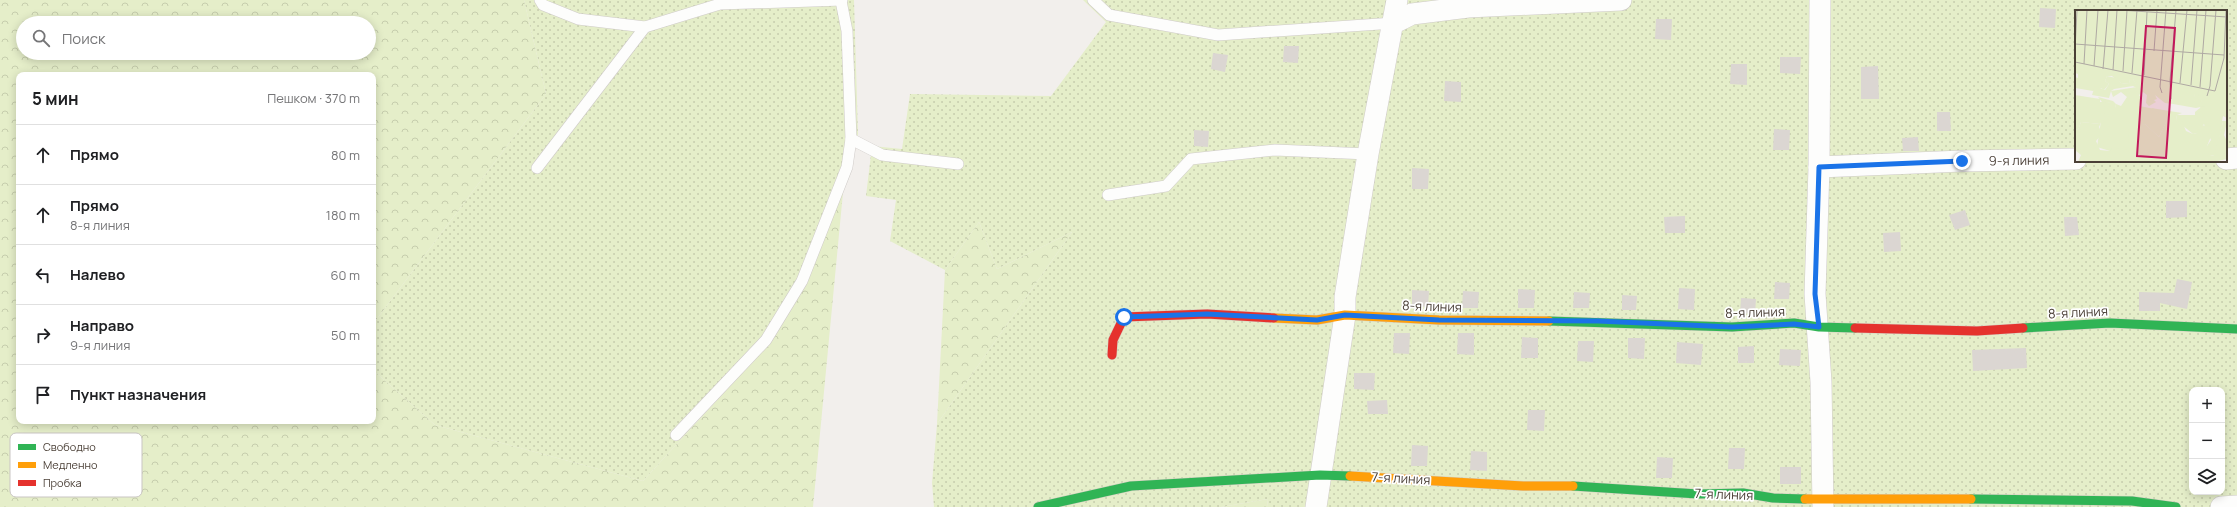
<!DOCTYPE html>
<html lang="ru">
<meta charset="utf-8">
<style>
body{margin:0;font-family:Manrope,sans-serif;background:#f2f2f2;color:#202124}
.controls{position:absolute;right:12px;bottom:12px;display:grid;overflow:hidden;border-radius:8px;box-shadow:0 2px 10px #0003}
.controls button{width:36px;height:36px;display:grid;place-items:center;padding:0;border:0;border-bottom:1px solid #e0e0e0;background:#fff;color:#202124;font:20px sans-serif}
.stop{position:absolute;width:12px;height:12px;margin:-9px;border:3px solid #1a73e8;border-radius:50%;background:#fff}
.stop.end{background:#1a73e8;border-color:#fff;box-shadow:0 1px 4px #0008}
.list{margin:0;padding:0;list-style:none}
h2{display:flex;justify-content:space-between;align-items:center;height:52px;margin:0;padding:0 16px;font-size:17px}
h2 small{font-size:13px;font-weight:400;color:#757577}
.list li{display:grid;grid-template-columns:26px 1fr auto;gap:12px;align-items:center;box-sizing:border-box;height:60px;padding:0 16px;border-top:1px solid #e0e0e0}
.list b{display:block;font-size:15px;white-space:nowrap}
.list p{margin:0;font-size:13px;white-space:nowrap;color:#757577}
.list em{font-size:13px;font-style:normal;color:#757577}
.icon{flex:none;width:22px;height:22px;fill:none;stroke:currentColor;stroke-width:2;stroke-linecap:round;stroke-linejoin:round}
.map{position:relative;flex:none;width:2237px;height:507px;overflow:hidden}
.search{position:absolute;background:#fff;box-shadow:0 2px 10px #0003;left:16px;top:16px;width:360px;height:44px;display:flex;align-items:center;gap:10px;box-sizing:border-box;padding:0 14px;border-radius:22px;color:#757577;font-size:15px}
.panel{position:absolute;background:#fff;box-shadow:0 2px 10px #0003;left:16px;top:72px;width:360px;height:352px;border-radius:8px}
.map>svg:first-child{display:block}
.grass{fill:url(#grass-dots);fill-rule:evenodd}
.forest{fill:url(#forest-crowns);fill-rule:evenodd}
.building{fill:#dbd6d2}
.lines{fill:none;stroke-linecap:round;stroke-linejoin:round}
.lane-casing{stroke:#cfcbc8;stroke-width:12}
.street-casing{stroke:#cfcbc8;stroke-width:22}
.fast-casing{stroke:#d4cdc3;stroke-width:10}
.slow-casing{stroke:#d4cdc3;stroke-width:10}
.jam-casing{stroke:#d4cdc3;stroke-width:10}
.lane{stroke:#fdfdfc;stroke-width:11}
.street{stroke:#fdfdfc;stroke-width:21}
.fast{stroke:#30b455;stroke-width:9}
.slow{stroke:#ff9f0a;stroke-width:9}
.jam{stroke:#e5322d;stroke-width:9}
.route{stroke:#1a73e8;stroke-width:5}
.labels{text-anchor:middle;stroke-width:3.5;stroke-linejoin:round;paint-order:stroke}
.street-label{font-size:13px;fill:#4a3f36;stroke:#fff}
.inset-road{fill:none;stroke:#afa9a3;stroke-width:1}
.view{fill:#c2185b;fill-opacity:0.15;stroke:#c2185b;stroke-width:2}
.inset-edge{fill:none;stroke:#4a3f36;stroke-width:2}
.key{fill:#fff;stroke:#c9c5c3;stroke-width:1}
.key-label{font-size:11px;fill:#4a3f36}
</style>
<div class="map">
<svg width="2237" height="507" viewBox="0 0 2237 507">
<defs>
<pattern id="grass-dots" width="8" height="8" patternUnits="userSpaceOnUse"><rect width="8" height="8" fill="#e5eec9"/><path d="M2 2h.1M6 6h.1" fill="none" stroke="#c6cdad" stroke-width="1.8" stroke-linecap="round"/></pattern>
<pattern id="forest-crowns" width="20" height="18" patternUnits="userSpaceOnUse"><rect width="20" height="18" fill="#e5eec9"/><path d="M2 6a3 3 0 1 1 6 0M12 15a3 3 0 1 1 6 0" fill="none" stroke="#c6cdad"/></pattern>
</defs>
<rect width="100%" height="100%" fill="#f2efec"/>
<g class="grass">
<path d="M524 0H854L858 134 844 182 816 260 772 340 643 481 435 425 373 370V324L546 94Z"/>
<path d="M1083 0H2237V507H1267L1268 499 1221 507H934L932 483 937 424 1072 232 997 269 979 222 945 270 890 241 896 200 866 196 872 146 902 149 910 94 1051 96 1106 22ZM2076 11H2226V161H2076ZM2192 390H2222V492H2192Z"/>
</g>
<g class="forest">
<path d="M0 0H524L546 94 373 324V75H19V421H373V370L435 425 643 481 772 340 816 260 844 182 813 507H0ZM23 23H369V53H23Z"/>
<path d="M979 222 997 269 1072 232 937 424 945 270Z"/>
<path d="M1268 499 1267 507H1221Z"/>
</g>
<g class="building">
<path d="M2040 8 2056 9 2055 28 2039 27Z"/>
<path d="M1656 19H1672L1671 40 1655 39Z"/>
<path d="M1284 46H1299L1298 63 1283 62Z"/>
<path d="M1213 53 1228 55 1225 72 1211 69Z"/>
<path d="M1780 57H1801L1800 74 1780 73Z"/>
<path d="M1731 64H1747V85L1730 84Z"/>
<path d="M1878 66 1879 99H1861V67Z"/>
<path d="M1445 81 1461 82V102L1444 101Z"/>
<path d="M1937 112H1950L1951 131H1937Z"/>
<path d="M1774 129 1790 130 1789 150H1773Z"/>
<path d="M1194 130 1209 131 1208 147 1194 146Z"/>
<path d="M1918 137 1919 151H1903L1902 138Z"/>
<path d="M1412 168 1429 169 1428 189H1412Z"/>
<path d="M2166 201H2187V217L2166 218Z"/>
<path d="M1965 210 1970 225 1955 230 1949 215Z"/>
<path d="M1685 216V233H1665L1664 217Z"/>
<path d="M2064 217H2077L2079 235 2065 236Z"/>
<path d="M1900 232 1901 251 1884 252 1883 233Z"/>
<path d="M2177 279 2192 282 2187 309 2160 303V311H2139V292L2174 293Z"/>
<path d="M1775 282 1790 283 1789 299H1774Z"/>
<path d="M1679 288 1695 289 1694 310 1678 309Z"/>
<path d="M1518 289 1535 290 1534 308H1518Z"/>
<path d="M1412 290 1429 291 1428 307 1412 306Z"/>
<path d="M1463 291 1479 292 1478 308H1462Z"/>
<path d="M1574 292 1590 293 1589 308H1573Z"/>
<path d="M1622 295 1637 296 1636 310H1622Z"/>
<path d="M1741 298 1756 299 1755 313 1740 314Z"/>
<path d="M1394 333H1410L1409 354 1393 353Z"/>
<path d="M1458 333H1474V355L1457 354Z"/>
<path d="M1522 337 1538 338V358H1521Z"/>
<path d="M1628 338H1645L1644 359 1628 358Z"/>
<path d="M1578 341H1594L1593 362 1577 361Z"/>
<path d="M1677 342 1703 344 1701 365 1676 363Z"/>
<path d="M1754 346V363H1738V347Z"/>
<path d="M2026 348 2027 368 1973 371 1972 350Z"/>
<path d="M1780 349 1801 350 1800 366 1779 365Z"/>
<path d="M1354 373H1375L1374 390 1354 389Z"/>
<path d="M1387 400 1388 414H1368L1367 401Z"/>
<path d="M1528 410H1545L1544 431 1527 430Z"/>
<path d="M1412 445 1428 446 1427 466H1411Z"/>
<path d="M1729 448H1745L1744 469H1728Z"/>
<path d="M1471 451 1487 452V471L1470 470Z"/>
<path d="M1657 457 1673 458 1672 478H1656Z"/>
<rect x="1780" y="467" width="21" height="17"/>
</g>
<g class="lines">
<defs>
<g id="lane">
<path d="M540 0 543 5 578 19 645 27 720 4 842 0"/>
<path d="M1093 0 1109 15 1218 35 1394 23"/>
<path d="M851 139 882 155 958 164"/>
<path d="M537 168 645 27"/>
<path d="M1108 195 1166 186 1191 159 1275 150 1368 154"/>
<path d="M676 435 766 340 802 281 847 167 851 139 847 31 841 1"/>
</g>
<g id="street">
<path d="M1820 0 1819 167 1815 294 1821 382 1823 507"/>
<path d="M1394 23 1412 14 1468 7 1621 0"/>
<path d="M2226 159 2237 158"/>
<path d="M1819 167 1962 161 2076 159"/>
<path d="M1316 507 1345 315V297L1368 154 1397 0"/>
<path d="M2221 507 2237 506"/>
</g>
<g id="fast">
<path d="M1549 321 1732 327 1794 323 1819 327 1855 328"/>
<path d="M2023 328 2110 323 2237 329"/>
<path d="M1573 486 1698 494 1743 493 1773 498 1805 499"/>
<path d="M1971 499 2132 501 2176 507"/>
<path d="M1038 507 1131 486 1320 475 1350 476"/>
</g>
<g id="slow">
<path d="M1274 318 1317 320 1345 315 1439 320 1549 321"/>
<path d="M1350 476 1523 486H1573"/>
<path d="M1805 499H1971"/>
</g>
<g id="jam">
<path d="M1855 328 1977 331 2023 328"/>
<path d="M1112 355 1113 340 1124 317 1207 314 1274 318"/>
</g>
</defs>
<use href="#lane" class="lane-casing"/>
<use href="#street" class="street-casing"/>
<use href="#fast" class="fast-casing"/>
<use href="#slow" class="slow-casing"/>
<use href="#jam" class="jam-casing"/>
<use href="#lane" class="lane"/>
<use href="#street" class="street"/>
<use href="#fast" class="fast"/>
<use href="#slow" class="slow"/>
<use href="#jam" class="jam"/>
</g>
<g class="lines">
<path class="route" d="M1124 317 1207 314 1317 320 1345 315 1439 320 1598 321 1732 327 1794 324 1819 327 1815 294 1819 167 1962 161"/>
</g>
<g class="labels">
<g class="street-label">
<text transform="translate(2019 160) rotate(-1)" y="5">9-я линия</text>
<text transform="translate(1432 306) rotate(2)" y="5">8-я линия</text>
<text transform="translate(1755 312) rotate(-2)" y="5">8-я линия</text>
<text transform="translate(2078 312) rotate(-3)" y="5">8-я линия</text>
<text transform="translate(1401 478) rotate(3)" y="5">7-я линия</text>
<text transform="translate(1724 494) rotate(2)" y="5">7-я линия</text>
</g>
</g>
<g transform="translate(2075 10)">
<rect width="152" height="152" fill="#f2efec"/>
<path d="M0 0H152V108L148 106 147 111H152V112H148L140 146 135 145 132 136 136 130 129 114 122 123 118 124 101 110 102 105H120V102L125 98 127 90 126 93 118 90 120 84 134 81 96 75 98 94 90 93 80 85 82 89 79 90 81 92 74 96 71 93 72 85 68 82 64 85 66 88 64 96 80 99 92 110 84 127 70 114 55 121 54 140 35 141 22 137 29 91 36 93 40 98 41 94 46 96 52 87 46 82 38 87 36 81 62 77 58 69H55L54 74 46 73 37 66H32L30 71 34 74 29 80 26 78 18 81 0 78V67L3 68V64L0 63ZM0 85 25 89V114L6 112 3 120 0 119Z" fill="#e5eec9"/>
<path d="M32 66 41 68 46 73 54 74 55 68 58 69 64 79 58 76 39 79 36 81 34 88 17 85 20 76 30 80 34 74 30 71ZM96 74 134 80 127 86 120 84 119 90 132 92 130 96 121 98 98 94ZM23 87 38 91 41 94 40 98H36V93L29 92 30 103 24 117 27 124 21 131 25 140 35 141 37 138 53 140 54 117 70 114 84 127 92 110 76 98 107 103 102 105 101 110 107 111 111 121 118 124 122 123 123 115 135 116 137 124 132 136 137 138 135 145 139 146 148 112H152L149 125 152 131V149L138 152H3L6 145 0 140V119L3 120 6 112 25 114V92H27Z" fill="#e5eec9"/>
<path class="inset-road" d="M44 0 152 7M0 34 149 45M0 40 2 0M79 41 82 0M0 52 140 81 149 48 151 0M9 54 12 0M19 56 23 0M28 59 33 0M38 60 42 0M48 61 52 0M57 63 62 0M69 65 72 2M105 73 112 0M116 75 122 0M125 77 131 0M87 83 85 77 91 0M132 86 135 76 141 0M96 89 95 71 101 0"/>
<path class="view" d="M71 16 100 18 91 148 62 146Z"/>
<rect width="152" height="152" class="inset-edge"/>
</g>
<rect x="10" y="433" width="132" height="64" rx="6" class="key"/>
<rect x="18" y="444" width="18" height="6" fill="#30b455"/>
<rect x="18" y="462" width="18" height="6" fill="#ff9f0a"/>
<rect x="18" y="480" width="18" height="6" fill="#e5322d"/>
<g class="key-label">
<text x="43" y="451">Свободно</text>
<text x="43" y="469">Медленно</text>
<text x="43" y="487">Пробка</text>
</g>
</svg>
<div class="controls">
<button>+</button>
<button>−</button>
<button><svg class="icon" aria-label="layers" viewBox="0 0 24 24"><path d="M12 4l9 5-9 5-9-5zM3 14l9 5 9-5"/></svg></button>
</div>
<div class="stop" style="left:1124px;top:317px"></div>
<div class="stop end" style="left:1962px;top:161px"></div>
<div class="search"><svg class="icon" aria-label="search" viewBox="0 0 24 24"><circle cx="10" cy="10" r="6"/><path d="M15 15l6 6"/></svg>Поиск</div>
<section class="panel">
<h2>5 мин<small>Пешком · 370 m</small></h2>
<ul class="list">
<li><svg class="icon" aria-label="ahead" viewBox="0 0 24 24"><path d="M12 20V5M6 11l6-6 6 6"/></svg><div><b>Прямо</b></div><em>80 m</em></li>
<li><svg class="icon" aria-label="ahead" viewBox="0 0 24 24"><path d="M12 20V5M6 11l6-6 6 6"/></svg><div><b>Прямо</b><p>8-я линия</p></div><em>180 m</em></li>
<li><svg class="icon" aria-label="left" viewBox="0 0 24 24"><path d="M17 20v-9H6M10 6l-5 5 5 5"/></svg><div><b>Налево</b></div><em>60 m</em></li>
<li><svg class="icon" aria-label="right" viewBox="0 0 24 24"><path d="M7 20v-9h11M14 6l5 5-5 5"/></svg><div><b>Направо</b><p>9-я линия</p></div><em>50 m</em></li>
<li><svg class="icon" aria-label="arrive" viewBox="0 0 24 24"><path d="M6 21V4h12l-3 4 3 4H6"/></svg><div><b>Пункт назначения</b></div></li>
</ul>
</section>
</div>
